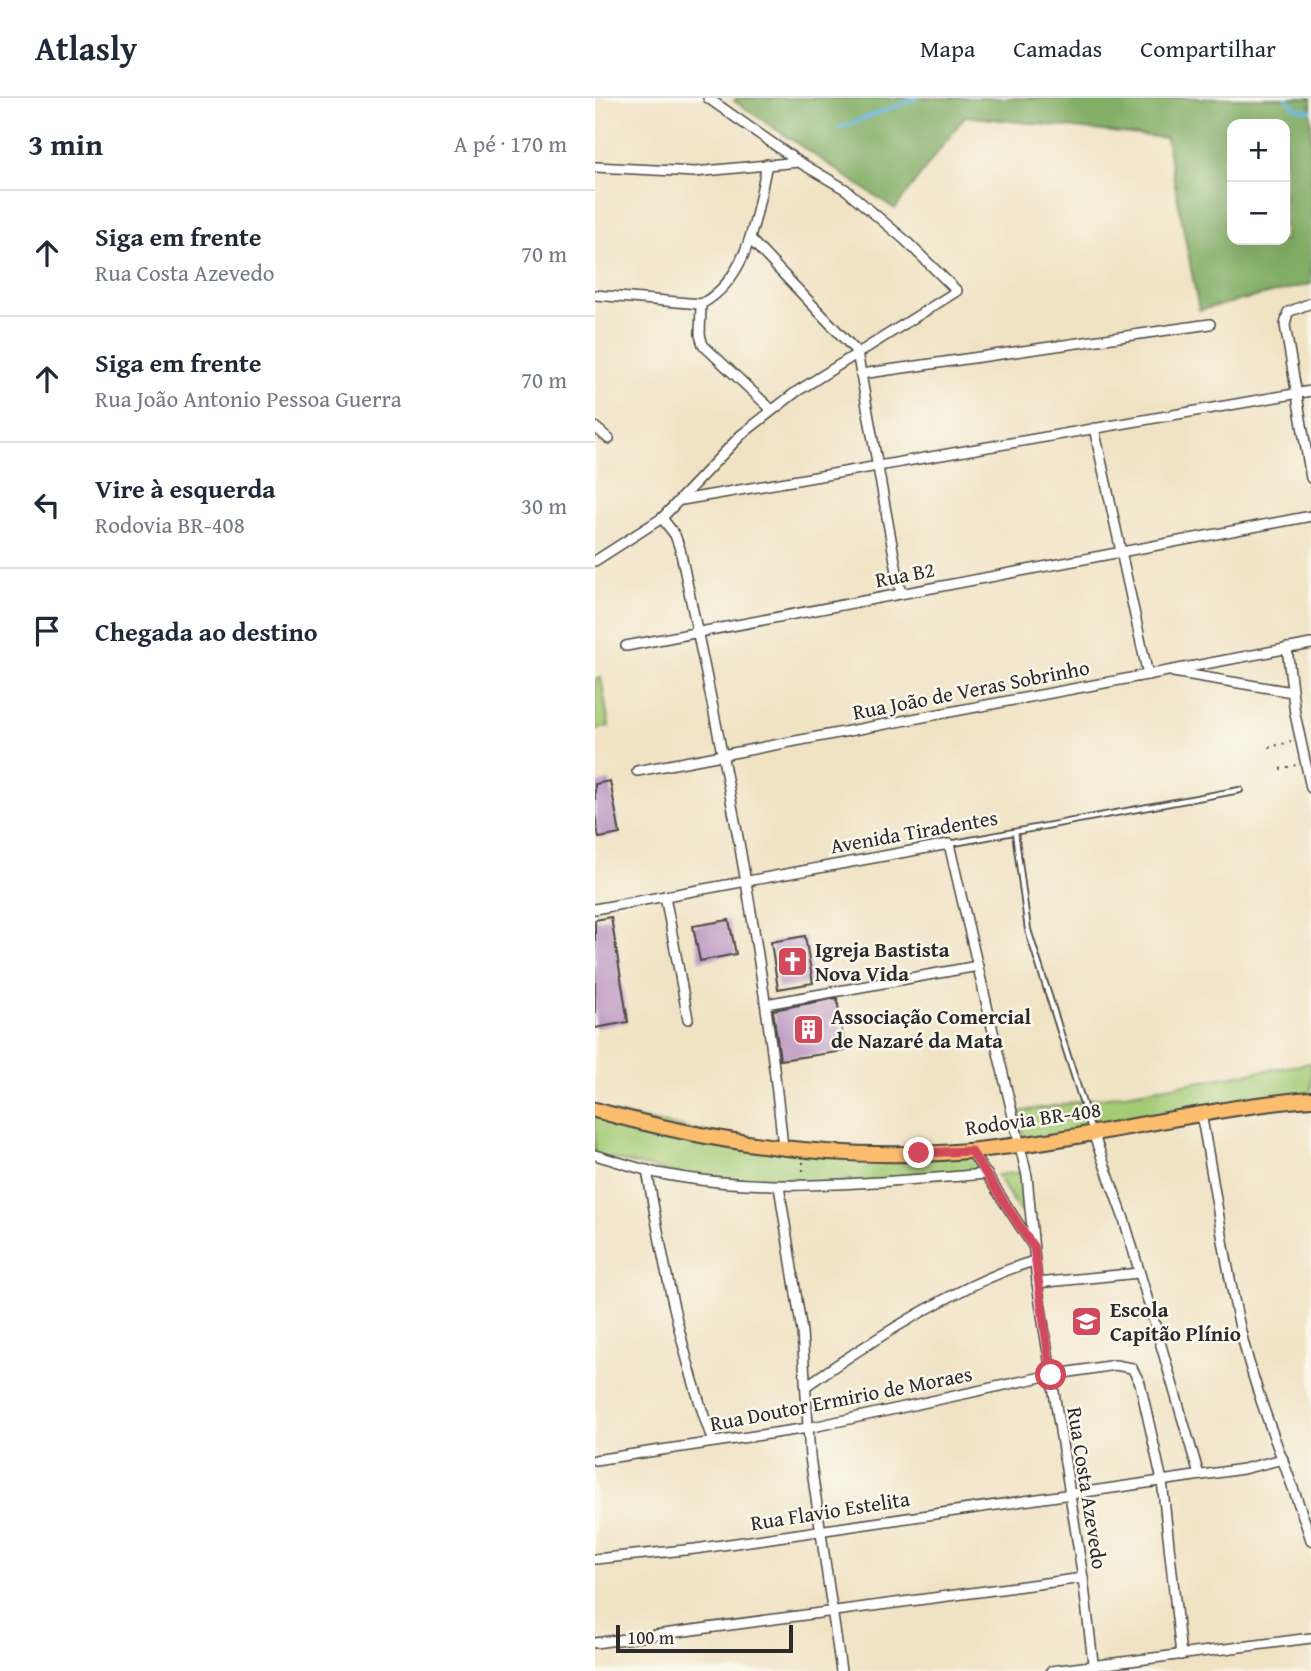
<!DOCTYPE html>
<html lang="pt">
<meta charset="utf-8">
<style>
body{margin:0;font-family:"Gentium Book Plus",serif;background:#f2f2f3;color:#1f2937}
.controls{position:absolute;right:21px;top:21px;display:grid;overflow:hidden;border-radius:14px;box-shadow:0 7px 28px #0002}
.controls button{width:63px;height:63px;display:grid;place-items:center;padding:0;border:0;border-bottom:2px solid #e0e1e3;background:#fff;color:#1f2937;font:35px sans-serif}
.scale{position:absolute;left:21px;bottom:18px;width:177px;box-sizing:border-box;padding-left:7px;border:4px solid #2b2b2b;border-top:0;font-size:19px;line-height:24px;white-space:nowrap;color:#2b2b2b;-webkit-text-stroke:5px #fbf7ec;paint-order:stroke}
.stop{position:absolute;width:21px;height:21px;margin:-16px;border:5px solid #d1495b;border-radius:50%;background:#fff}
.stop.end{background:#d1495b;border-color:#fff;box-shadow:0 2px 7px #0008}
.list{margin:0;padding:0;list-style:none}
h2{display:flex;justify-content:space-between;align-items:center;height:91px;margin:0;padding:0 28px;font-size:30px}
h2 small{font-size:23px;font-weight:400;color:#747a83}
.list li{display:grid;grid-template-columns:46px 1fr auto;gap:21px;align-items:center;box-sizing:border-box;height:126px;padding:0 28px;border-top:2px solid #e0e1e3}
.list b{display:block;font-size:26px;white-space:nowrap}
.list p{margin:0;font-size:23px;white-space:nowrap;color:#747a83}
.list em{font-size:23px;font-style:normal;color:#747a83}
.icon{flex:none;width:38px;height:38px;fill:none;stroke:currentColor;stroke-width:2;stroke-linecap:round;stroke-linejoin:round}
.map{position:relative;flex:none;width:716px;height:1573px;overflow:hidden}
header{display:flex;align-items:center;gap:42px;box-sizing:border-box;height:98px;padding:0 35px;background:#fff;border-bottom:2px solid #e0e1e3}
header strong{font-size:33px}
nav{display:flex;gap:38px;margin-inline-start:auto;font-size:24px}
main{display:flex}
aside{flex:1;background:#fff}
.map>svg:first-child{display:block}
.green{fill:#a3ca75;stroke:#677a50;stroke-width:2}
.forest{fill:#82ae66;stroke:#566c48;stroke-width:2;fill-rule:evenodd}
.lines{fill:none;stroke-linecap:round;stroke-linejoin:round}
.stream{stroke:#64b3de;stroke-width:3.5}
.building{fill:#bb96c2}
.service-casing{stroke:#494742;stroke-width:8}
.minor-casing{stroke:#494742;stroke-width:12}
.primary-casing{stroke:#494742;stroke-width:18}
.path{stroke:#494742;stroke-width:2;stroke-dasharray:2 5;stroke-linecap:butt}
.service{stroke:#fff;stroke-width:4.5}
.minor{stroke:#fff;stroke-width:9}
.primary{stroke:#fbbd6e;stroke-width:14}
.route{stroke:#d1495b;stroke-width:9}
.labels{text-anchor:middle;stroke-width:5;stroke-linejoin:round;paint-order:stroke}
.street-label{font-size:21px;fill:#2b2b2b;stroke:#fbf7ec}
.poi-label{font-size:21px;font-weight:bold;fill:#2b2b2b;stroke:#fbf7ec;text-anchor:start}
</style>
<header>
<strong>Atlasly</strong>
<nav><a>Mapa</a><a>Camadas</a><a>Compartilhar</a></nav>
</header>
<main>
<aside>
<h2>3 min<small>A pé · 170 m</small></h2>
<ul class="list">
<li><svg class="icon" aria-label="ahead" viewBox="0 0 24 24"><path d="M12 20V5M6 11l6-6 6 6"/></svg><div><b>Siga em frente</b><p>Rua Costa Azevedo</p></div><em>70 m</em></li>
<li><svg class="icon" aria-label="ahead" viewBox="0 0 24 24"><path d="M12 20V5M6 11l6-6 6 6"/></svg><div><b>Siga em frente</b><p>Rua João Antonio Pessoa Guerra</p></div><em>70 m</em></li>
<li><svg class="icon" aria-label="left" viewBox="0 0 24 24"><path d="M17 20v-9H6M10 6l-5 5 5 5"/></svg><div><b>Vire à esquerda</b><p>Rodovia BR-408</p></div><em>30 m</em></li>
<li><svg class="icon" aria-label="arrive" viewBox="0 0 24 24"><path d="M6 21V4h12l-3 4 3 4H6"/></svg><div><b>Chegada ao destino</b></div></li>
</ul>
</aside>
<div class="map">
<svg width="716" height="1573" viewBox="0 0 716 1573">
<rect width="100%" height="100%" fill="#fbf7ec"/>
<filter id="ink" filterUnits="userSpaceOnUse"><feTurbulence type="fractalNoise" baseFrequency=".0143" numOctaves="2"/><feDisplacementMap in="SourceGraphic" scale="14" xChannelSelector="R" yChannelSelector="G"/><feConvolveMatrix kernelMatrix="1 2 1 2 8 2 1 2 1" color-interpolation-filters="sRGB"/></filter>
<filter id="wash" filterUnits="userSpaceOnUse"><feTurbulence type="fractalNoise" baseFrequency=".00686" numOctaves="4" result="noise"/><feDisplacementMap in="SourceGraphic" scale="28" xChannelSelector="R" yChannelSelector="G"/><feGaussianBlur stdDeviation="1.57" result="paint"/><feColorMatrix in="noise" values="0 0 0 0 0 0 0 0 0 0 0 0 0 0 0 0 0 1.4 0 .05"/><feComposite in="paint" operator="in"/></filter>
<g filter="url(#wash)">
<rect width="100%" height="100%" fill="#f0e3c4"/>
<g class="green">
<path d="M6 580 14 629 0 631V581Z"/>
<path d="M716 965V1001L430 1046 422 1014Z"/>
<path d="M0 1012 188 1049 376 1053 392 1076 209 1088 106 1081 0 1057Z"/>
<path d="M427 1074 432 1112 425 1114 402 1077Z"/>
</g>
<path class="forest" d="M141 0H716V186L604 212 571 40 370 18 300 111 139 3ZM637 26H690V142H637Z"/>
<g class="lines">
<g class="stream">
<path d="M692 0 701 10 716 13"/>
<path d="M244 30 322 0"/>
</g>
</g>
<g id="blocks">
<g class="building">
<path d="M15 683 25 736 4 740 0 717V686Z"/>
<path d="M16 819 33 924 0 930V822Z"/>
<path d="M134 822 141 856 105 863 98 828Z"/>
<path d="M210 838 218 885 183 891 176 844Z"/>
<path d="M242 900 250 953 185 962 178 912Z"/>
</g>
</g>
</g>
<g filter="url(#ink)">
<use href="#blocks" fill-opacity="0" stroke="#494742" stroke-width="2"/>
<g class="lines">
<defs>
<g id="service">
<path d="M420 734 433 832 497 1034"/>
<path d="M354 746 645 692"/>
</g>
<g id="minor">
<path d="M0 69 100 74 204 64"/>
<path d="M155 141 262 254 306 496"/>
<path d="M0 197 106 206"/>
<path d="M716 205 693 214 690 227 716 380"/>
<path d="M106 206C155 180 161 115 172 66"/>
<path d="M106 206 105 237 108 247 177 312"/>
<path d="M266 276 615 226"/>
<path d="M0 329 14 341"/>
<path d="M499 330 553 577"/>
<path d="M87 402 716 293"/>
<path d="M67 420 80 437 85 451C127 649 168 848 188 1049"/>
<path d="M0 463 67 420 146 337 201 294 362 193 310 142 250 91 204 64 113 0"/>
<path d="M31 548 716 418"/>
<path d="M692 550 700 616 716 690"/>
<path d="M578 574 697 594"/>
<path d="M42 673 716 546"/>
<path d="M70 798 93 921"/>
<path d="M0 811 354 746 432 1078 442 1185 488 1480 499 1573"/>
<path d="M171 906 383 868"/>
<path d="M606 1016C621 1092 630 1171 649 1246 666 1313 695 1376 716 1442"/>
<path d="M498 1035 529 1121 604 1377"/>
<path d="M376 1053 438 1148"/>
<path d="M0 1057C21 1063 41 1070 62 1075 171 1097 282 1084 392 1076"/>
<path d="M52 1072C68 1164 86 1256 118 1344"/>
<path d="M184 1088 207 1234 215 1359 246 1573"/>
<path d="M442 1185 544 1175"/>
<path d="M211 1288C274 1244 365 1185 439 1163"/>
<path d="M0 1362 213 1330 456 1277 520 1267 537 1270 545 1285 567 1383 586 1557"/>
<path d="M0 1461 100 1451 648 1371 688 1361"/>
<path d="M0 1545 488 1480"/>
<path d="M456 1573 716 1540"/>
</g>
<path id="primary" d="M0 1012C129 1048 267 1067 400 1050 506 1038 610 1010 716 1001"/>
</defs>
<use href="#service" class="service-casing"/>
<use href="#minor" class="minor-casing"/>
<use href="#primary" class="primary-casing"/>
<g class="path">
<path d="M674 649 696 644"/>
<path d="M685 671 701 667"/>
<path d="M208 1064V1076"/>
</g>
<use href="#service" class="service"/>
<use href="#minor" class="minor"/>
<use href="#primary" class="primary"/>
</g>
</g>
<g class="lines" filter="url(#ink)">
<path class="route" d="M324 1055 376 1053 439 1150 456 1277"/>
</g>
<defs>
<symbol id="church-square" viewBox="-11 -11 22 22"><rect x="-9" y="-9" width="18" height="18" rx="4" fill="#d1495b" stroke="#fbf7ec"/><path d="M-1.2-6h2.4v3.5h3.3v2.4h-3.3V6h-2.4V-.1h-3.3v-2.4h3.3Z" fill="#fff"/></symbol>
<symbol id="building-square" viewBox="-11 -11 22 22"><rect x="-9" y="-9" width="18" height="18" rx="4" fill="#d1495b" stroke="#fbf7ec"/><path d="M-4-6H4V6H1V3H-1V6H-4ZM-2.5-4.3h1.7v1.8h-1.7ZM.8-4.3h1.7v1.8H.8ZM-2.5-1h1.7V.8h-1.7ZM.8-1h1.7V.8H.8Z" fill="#fff"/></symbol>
<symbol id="school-square" viewBox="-11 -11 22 22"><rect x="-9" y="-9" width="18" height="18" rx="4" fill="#d1495b" stroke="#fbf7ec"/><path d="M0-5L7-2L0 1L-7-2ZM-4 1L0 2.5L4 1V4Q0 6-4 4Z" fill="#fff"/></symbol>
</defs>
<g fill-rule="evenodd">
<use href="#church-square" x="180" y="846" width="35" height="35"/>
<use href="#building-square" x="196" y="914" width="35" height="35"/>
<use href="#school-square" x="474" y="1206" width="35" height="35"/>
</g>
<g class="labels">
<g class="street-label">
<text transform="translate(310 477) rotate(-11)" y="7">Rua B2</text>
<text transform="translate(376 592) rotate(-11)" y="7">Rua João de Veras Sobrinho</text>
<text transform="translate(319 734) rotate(-10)" y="7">Avenida Tiradentes</text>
<text transform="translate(438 1021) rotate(-8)" y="7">Rodovia BR-408</text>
<text transform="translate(246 1301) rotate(-11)" y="7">Rua Doutor Ermirio de Moraes</text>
<text transform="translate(492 1390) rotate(81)" y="7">Rua Costa Azevedo</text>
<text transform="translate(235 1413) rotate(-9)" y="7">Rua Flavio Estelita</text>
</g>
<g class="poi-label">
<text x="220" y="859">Igreja Bastista<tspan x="220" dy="24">Nova Vida</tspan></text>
<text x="236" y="926">Associação Comercial<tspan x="236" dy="24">de Nazaré da Mata</tspan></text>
<text x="515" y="1219">Escola<tspan x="515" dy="24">Capitão Plínio</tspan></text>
</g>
</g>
</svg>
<div class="controls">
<button>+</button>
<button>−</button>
</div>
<div class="scale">100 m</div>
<div class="stop" style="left:456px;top:1277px"></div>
<div class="stop end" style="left:324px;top:1055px"></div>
</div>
</main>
